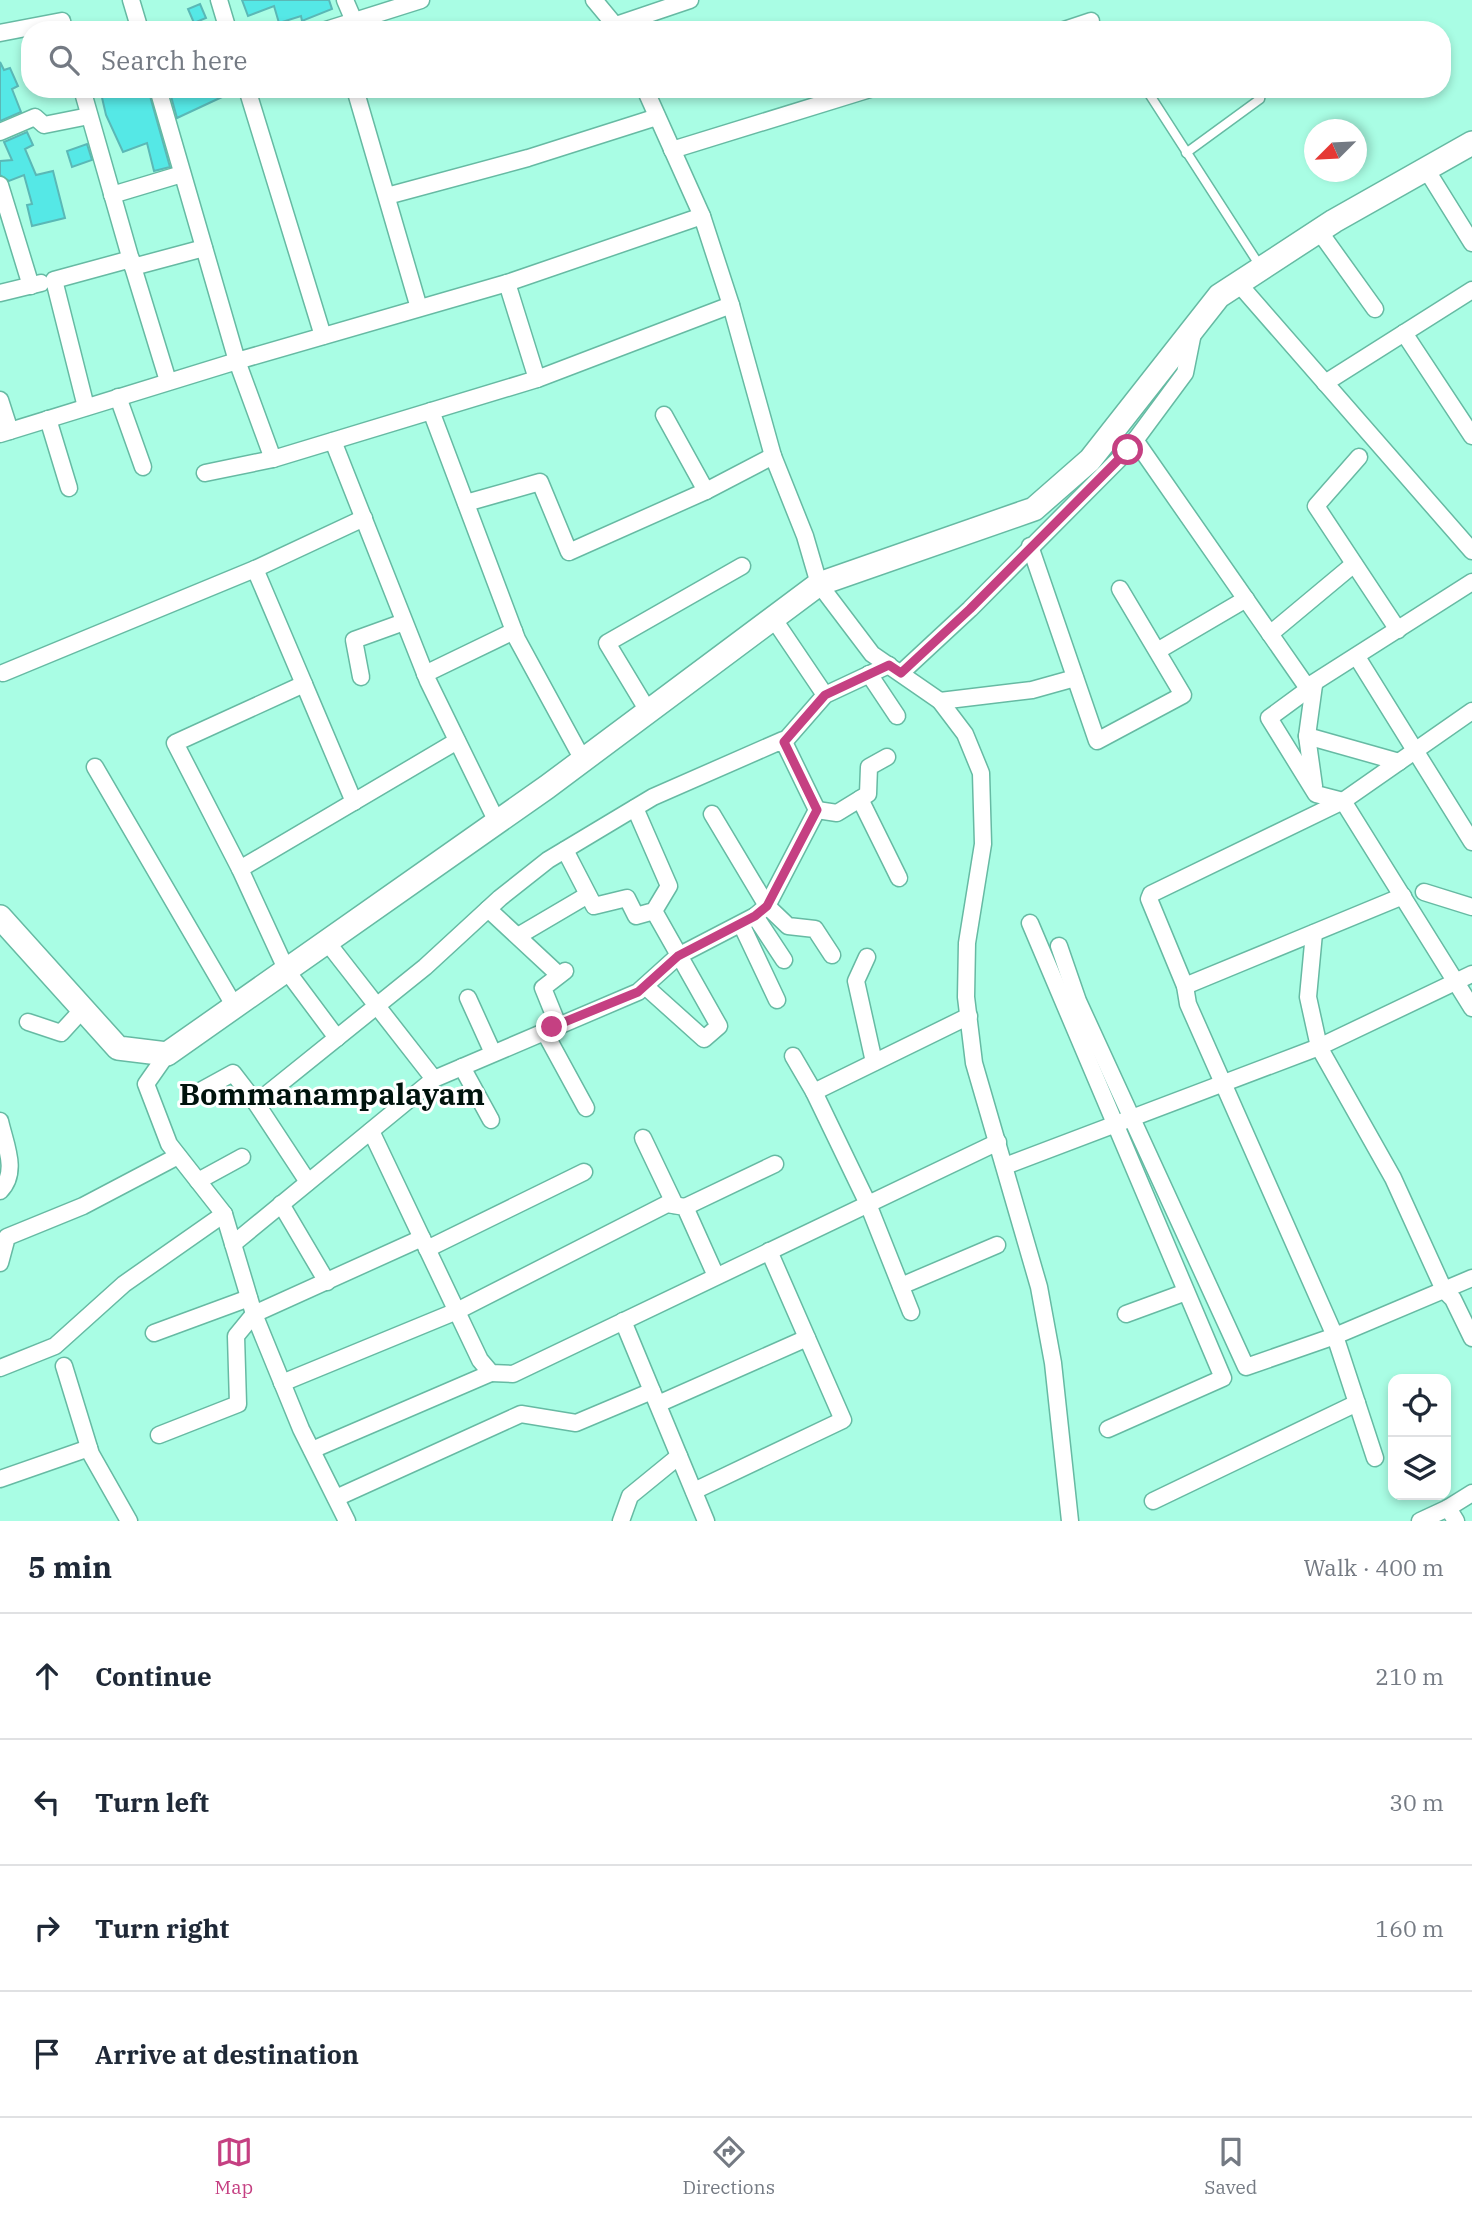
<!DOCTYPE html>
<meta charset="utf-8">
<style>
body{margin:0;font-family:"IBM Plex Serif",serif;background:#f6f6f7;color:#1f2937}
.controls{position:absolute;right:21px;bottom:21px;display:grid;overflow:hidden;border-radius:14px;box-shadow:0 4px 10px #0003}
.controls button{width:63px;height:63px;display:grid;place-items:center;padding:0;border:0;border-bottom:2px solid #e0e1e3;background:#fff;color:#1f2937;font:35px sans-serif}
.compass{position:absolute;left:1304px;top:119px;width:63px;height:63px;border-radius:50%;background:#fff;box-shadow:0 4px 10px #0003;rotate:246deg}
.stop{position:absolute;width:21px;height:21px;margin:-16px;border:5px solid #c54082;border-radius:50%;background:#fff}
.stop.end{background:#c54082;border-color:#fff;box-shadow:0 2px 7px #0008}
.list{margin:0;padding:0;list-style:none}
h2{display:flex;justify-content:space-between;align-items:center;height:91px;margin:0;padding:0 28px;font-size:30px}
h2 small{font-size:23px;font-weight:400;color:#747a83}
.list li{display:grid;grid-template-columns:46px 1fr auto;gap:21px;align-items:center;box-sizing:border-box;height:126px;padding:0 28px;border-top:2px solid #e0e1e3}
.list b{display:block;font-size:26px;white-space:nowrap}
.list em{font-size:23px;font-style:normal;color:#747a83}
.icon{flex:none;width:38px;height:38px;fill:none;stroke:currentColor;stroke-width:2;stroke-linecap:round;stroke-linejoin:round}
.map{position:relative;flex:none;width:1472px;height:1521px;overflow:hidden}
.search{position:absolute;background:#fff;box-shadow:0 4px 10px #0003;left:21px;right:21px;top:21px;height:77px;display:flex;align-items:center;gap:18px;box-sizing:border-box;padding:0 24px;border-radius:28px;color:#747a83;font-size:26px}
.sheet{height:595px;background:#fff}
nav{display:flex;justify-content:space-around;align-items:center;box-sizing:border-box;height:98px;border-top:2px solid #e0e1e3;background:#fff;font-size:19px;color:#747a83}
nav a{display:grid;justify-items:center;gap:4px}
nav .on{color:#c54082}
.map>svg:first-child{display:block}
.building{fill:#55e8e6;stroke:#5ab8b6;stroke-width:2}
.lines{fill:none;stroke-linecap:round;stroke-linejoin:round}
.lane-casing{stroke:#66baa3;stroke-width:11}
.street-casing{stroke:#66baa3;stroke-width:19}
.secondary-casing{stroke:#66baa3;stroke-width:26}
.lane{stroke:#fff;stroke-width:8}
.street{stroke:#fff;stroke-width:16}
.secondary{stroke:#fff;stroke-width:23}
.route{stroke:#c54082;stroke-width:9}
.labels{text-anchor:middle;stroke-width:6;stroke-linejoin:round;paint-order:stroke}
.district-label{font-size:30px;font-weight:bold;fill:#00130d;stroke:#fff}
</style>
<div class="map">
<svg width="1472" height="1521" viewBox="0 0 1472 1521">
<rect width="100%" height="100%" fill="#a9fde4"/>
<g class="building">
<path d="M242 0H329L332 9 302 21 301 16 279 23 274 6 248 16Z"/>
<path d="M200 4 206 18 194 23 188 9Z"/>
<path d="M0 62 4 70 10 68 18 86 12 89 21 112 0 121Z"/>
<path d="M100 89H148L170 167 154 171 147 143 123 152 106 115Z"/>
<path d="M169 89H237V90L177 118Z"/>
<path d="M27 132 33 145 25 149 36 175 53 171 65 218 32 226 27 205 32 204 24 175 9 181 0 175V161L12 160 4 142Z"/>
<path d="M87 144 92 160 72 167 67 151Z"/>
</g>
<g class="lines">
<defs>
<g id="lane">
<path d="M1146 89 1260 266"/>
<path d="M1186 153 1260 99 1262 89"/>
</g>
<g id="street">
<path d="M131 0 140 30"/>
<path d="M219 0 228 30"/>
<path d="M345 0 354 21"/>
<path d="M594 0 619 30"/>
<path d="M616 25 690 0"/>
<path d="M326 30 421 0"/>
<path d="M1064 30 1091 21"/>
<path d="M0 33 62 21 64 30"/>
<path d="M82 89 133 267 204 248"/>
<path d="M158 89 237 361 507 283 702 216 731 305 773 456 805 536 819 584 872 654 940 701 965 734 981 773 983 844 967 943 966 997 974 1063 1039 1287 1053 1363 1070 1521"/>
<path d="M247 89 323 336"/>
<path d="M355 89 419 308"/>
<path d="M645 89 702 216"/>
<path d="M0 132 35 117 44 125 89 116"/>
<path d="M672 150 870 89"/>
<path d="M1426 169 1472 243"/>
<path d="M0 185 31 286"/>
<path d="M112 195 182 174"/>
<path d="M387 196 528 158 657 117"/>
<path d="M1319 231 1375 309"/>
<path d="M133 267 168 381"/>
<path d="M507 283 537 379"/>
<path d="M1238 283 1472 551"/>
<path d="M0 293 41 283"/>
<path d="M1404 333 1472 436"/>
<path d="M1325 383 1472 290"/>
<path d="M118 397 143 467"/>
<path d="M0 400 10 431"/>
<path d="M86 407 54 280 131 259"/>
<path d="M431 411 517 639 583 760"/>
<path d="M664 415 706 491"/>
<path d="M48 419 69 488"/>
<path d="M0 434 237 361 273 459 537 379 731 305"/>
<path d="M1135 440 1307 687 1472 582"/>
<path d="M333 441 428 681 497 822"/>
<path d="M1359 457 1316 506 1398 630"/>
<path d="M205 473 273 459"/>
<path d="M466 503 540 482 569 552 706 491 773 456"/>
<path d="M1030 546 1097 741 1183 695 1120 589"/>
<path d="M773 618 825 695"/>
<path d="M1270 634 1354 564"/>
<path d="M1159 650 1246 599"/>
<path d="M1357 657 1472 842"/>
<path d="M3 673 255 569"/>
<path d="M901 673 970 609 1128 450 1185 373 1193 333"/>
<path d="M425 674 514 631"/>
<path d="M869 674 897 716"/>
<path d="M361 677 354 640 404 622"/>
<path d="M304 684 354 802"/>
<path d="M1314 685 1269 718 1316 794 1343 801 1472 1008"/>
<path d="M1314 685 1307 736 1314 786"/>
<path d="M940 701 1032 690 1075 678"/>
<path d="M648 711 607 643 742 566"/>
<path d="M1307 736 1399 762"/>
<path d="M784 742 825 695 889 665"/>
<path d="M95 767 235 1007"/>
<path d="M860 799 899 878"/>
<path d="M817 810 837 813 868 794 869 767 887 757"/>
<path d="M712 814 767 906 788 926 815 929 832 955"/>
<path d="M565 850 594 906 627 898 636 916 654 911 669 886 635 808"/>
<path d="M240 869 457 741"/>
<path d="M1424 892 1472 907"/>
<path d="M488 909 559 975"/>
<path d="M755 916 784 960"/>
<path d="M1030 923 1223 1378 1108 1429"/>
<path d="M742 926 777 1000"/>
<path d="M1314 933 1308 997 1319 1047 1393 1178 1444 1290 1453 1299 1472 1338"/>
<path d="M518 936 586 896"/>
<path d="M327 942 434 1079"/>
<path d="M1059 946 1078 1001 1246 1367 1335 1336 1472 1278"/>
<path d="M867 957 856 981 874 1062"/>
<path d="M645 986 704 1039 719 1026 654 911"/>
<path d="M1185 986 1403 896"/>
<path d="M468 998 493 1053"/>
<path d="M28 1022 61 1033 83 1009"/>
<path d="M558 1025 543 988 565 971"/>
<path d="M544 1031 586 1108"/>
<path d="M337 1038 287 971 240 869 175 743 304 684 255 569 364 518"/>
<path d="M167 1054 146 1084 169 1144 224 1214 254 1314 301 1429 347 1521"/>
<path d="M793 1056 814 1092"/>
<path d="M462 1067 491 1120"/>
<path d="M202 1090 233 1073 256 1103 425 967 500 898 548 860 653 797 783 740 817 810 767 906 755 916 678 956 638 992 434 1079 233 1244"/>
<path d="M256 1103 308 1182"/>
<path d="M0 1121C5 1144 19 1172 0 1191"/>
<path d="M371 1131 480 1360 491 1373 513 1374 998 1142"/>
<path d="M643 1138 675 1205"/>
<path d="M1005 1166 1319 1047 1472 974"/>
<path d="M198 1181 242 1157"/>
<path d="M281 1204 327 1282"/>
<path d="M685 1207 775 1164"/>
<path d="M427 1249 584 1172"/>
<path d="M0 1263 7 1237 83 1206 178 1156"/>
<path d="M901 1286 997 1245"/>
<path d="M911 1312 868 1204 814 1092 969 1016"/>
<path d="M1126 1314 1186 1292"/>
<path d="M623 1321 706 1521"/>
<path d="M154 1333 249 1298"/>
<path d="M64 1366 91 1454 129 1521"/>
<path d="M0 1368 55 1346 124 1284 224 1214"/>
<path d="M282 1383 457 1311 667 1204 685 1207 716 1276"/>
<path d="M658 1404 807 1338"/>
<path d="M159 1435 238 1404 236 1336 254 1314 422 1238"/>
<path d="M312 1450 491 1373"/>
<path d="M1375 1458 1335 1336 1188 1004 1185 986 1149 899 1151 894 1343 801 1472 711"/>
<path d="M0 1479 89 1448"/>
<path d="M694 1491 843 1420 769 1251"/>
<path d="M336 1498 521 1414 576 1423 652 1391"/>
<path d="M1153 1501 1357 1403"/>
<path d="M621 1521 630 1496 679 1456"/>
<path d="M1420 1521 1448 1508"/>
<path d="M1456 1521 1448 1508 1472 1493"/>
</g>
<path id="secondary" d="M0 917 118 1048 167 1054 547 787 819 584 1034 509 1090 460 1219 296 1334 221 1472 143"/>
</defs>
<use href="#lane" class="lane-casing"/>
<use href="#street" class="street-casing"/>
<use href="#secondary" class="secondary-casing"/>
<use href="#lane" class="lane"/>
<use href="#street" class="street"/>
<use href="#secondary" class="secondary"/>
</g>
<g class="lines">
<path class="route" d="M552 1027 638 992 678 956 755 916 767 906 817 810 784 742 825 695 889 665 901 673 970 609 1128 450"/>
</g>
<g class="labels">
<g class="district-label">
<text x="332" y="1105">Bommanampalayam</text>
</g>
</g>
</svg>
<div class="controls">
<button><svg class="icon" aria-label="locate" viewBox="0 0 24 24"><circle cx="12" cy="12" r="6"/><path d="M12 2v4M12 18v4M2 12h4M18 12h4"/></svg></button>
<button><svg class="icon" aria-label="layers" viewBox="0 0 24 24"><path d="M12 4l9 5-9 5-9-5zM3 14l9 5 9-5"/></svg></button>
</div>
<svg class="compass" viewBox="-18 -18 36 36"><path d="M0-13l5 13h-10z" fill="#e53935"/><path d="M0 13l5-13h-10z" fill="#747a83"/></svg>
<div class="stop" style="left:1128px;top:450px"></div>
<div class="stop end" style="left:552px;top:1027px"></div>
<div class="search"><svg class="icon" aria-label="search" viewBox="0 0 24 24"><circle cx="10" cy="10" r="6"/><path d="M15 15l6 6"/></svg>Search here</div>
</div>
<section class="sheet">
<h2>5 min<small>Walk · 400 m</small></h2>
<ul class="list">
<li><svg class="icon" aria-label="ahead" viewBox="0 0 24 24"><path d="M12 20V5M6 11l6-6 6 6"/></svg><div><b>Continue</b></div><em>210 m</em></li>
<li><svg class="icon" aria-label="left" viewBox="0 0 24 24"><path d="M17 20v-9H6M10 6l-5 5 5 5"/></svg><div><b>Turn left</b></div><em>30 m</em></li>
<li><svg class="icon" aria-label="right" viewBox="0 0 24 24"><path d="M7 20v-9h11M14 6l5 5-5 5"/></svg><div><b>Turn right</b></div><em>160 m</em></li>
<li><svg class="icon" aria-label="arrive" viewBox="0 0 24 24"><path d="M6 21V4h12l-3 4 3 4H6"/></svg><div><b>Arrive at destination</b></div></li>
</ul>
</section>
<nav>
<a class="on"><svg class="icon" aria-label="map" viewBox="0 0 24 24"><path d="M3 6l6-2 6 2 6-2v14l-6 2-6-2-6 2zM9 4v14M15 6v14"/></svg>Map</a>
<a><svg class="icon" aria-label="directions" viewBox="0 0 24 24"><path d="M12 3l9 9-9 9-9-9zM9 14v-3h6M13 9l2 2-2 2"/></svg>Directions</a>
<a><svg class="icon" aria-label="saved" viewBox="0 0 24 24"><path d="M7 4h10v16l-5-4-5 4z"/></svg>Saved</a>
</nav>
